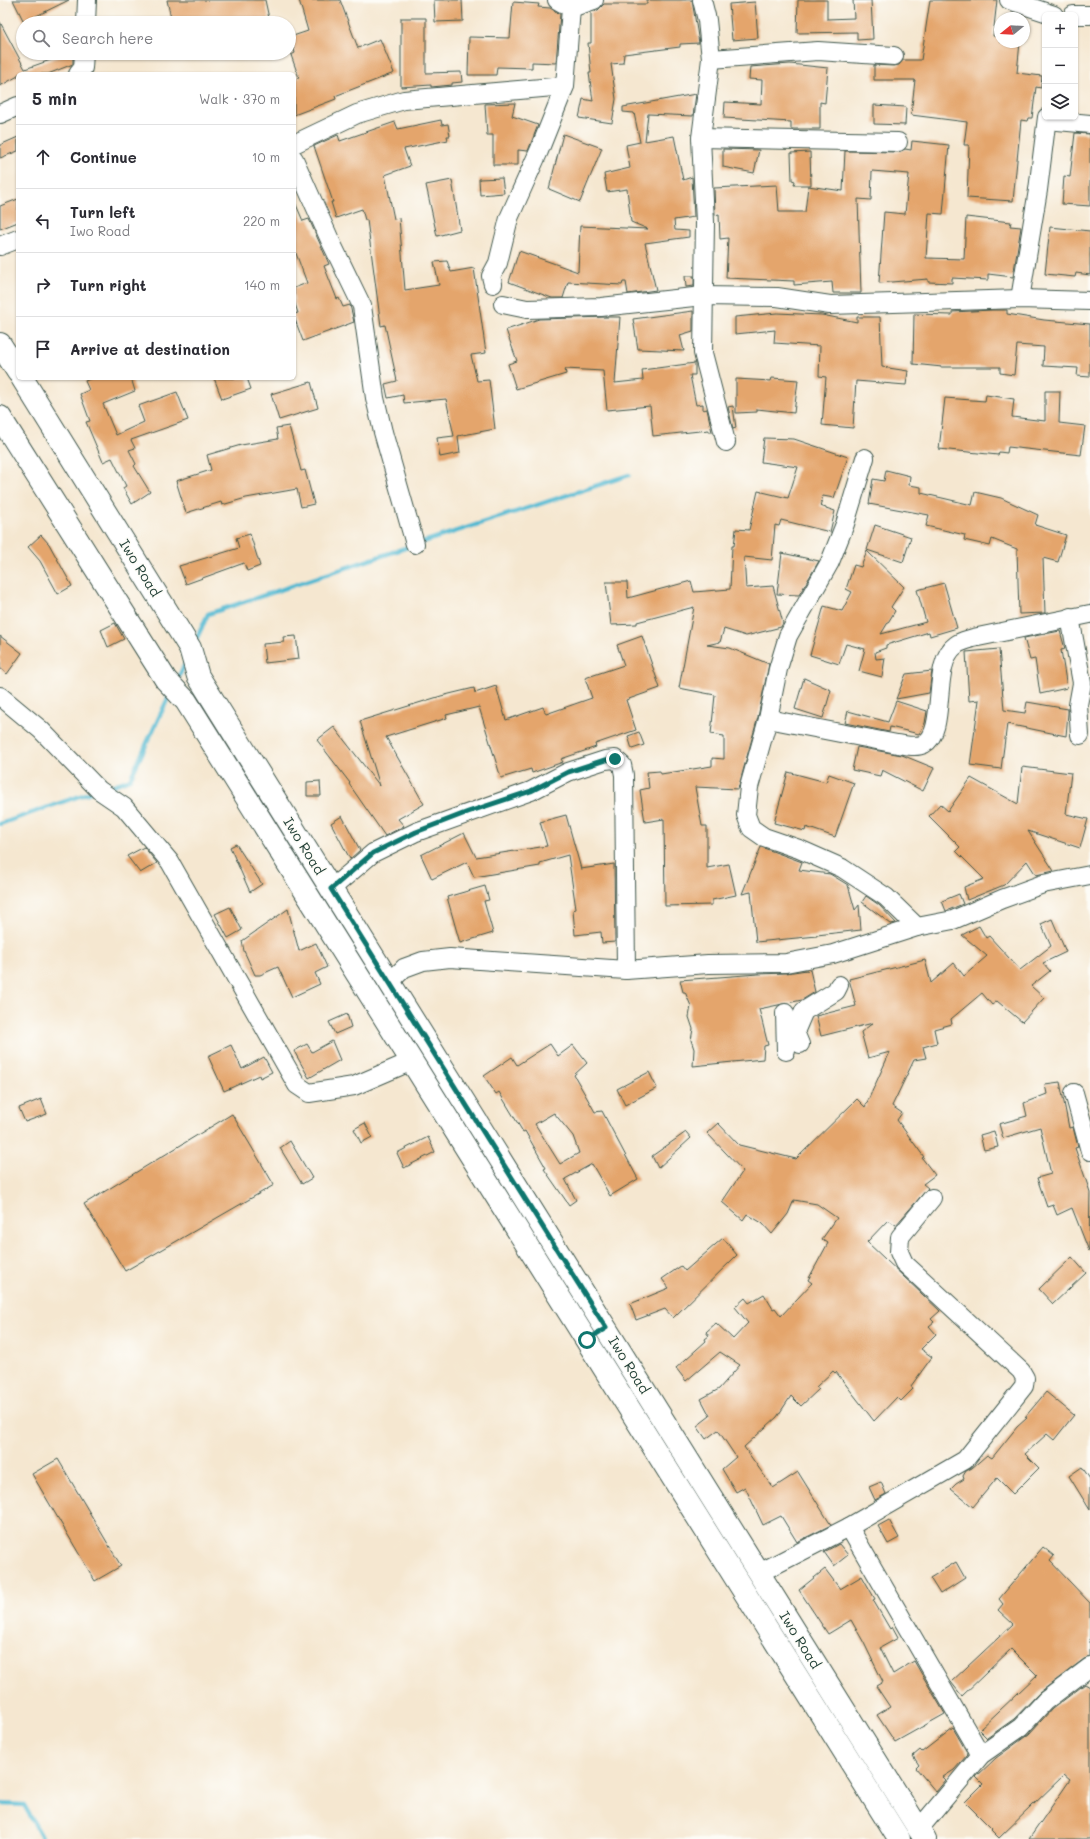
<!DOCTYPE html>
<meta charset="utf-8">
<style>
body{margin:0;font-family:Mali,sans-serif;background:#f7f7f7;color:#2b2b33}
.controls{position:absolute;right:12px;top:12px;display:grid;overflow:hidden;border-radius:6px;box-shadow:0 1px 3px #0004}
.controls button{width:36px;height:36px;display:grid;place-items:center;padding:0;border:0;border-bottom:1px solid #e1e1e2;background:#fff;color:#2b2b33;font:20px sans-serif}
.compass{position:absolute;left:994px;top:12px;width:36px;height:36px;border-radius:50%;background:#fff;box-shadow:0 1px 3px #0004;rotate:252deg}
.stop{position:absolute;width:12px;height:12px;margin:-9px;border:3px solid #0f766e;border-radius:50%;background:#fff}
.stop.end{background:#0f766e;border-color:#fff;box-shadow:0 1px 4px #0008}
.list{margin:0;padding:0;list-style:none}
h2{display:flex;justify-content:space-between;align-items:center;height:52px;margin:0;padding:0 16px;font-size:17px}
h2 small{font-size:13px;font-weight:400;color:#7c7c81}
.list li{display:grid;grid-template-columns:26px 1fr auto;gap:12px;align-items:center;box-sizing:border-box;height:64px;padding:0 16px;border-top:1px solid #e1e1e2}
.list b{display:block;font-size:15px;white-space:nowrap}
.list p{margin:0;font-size:13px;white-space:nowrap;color:#7c7c81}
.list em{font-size:13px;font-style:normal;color:#7c7c81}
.icon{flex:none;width:22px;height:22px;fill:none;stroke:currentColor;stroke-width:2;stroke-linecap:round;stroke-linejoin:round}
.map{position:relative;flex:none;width:1090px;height:1839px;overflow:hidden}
.search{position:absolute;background:#fff;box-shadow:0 1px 3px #0004;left:16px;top:16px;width:280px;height:44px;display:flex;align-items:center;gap:10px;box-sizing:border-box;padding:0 14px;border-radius:22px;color:#7c7c81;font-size:15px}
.panel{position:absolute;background:#fff;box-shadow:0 1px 3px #0004;left:16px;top:72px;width:280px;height:308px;border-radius:6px}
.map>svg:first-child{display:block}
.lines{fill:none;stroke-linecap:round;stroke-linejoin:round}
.stream{stroke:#53b9d1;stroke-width:4.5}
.building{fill:#e4a56c;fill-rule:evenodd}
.minor-casing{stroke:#3f564b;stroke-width:20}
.primary-casing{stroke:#3f564b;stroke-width:24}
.minor{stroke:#fff;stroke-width:18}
.primary{stroke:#fff;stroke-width:22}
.route{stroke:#0f766e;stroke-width:5}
.labels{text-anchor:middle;stroke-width:3;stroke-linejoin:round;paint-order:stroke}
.street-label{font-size:14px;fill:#1f3d34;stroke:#fdfcf7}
</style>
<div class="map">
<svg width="1090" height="1839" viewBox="0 0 1090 1839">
<rect width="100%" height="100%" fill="#fdfcf7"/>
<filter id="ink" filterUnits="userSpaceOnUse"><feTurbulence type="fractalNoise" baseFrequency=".025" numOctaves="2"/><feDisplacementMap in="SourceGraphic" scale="8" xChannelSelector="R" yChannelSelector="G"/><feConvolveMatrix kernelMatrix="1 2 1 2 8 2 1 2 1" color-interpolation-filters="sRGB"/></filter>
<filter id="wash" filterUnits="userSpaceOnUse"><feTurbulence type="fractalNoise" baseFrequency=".012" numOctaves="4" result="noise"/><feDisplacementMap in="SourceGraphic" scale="16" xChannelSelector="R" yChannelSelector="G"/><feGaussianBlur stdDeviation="0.9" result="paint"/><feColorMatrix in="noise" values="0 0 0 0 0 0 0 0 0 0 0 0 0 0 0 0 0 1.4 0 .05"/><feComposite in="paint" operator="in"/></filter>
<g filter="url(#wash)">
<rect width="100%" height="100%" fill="#f5e7d0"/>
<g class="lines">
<g class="stream">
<path d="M195 642 208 614 408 547 629 475"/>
<path d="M176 682 186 662"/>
<path d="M105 788 130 779 170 694"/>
<path d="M0 824 94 791"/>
<path d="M0 1804 24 1805 43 1839"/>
</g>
</g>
<g id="blocks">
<g class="building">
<path d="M13 0H69L24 22Z"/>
<path d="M167 0H265L270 23H172Z"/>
<path d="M299 0H340L358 48 380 39 394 73 335 96 336 99 294 115V79L299 78 291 55 295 53 290 37 308 31Z"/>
<path d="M434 0H462L463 21 435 22Z"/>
<path d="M647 0H692L699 43 680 44V47L624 54 623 63 611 64 616 99 612 123 579 118 583 99 593 101 589 73H591L588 43H591V12L598 10 604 4H647Z"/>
<path d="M798 0H827V19L854 18 853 0H871L873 39 857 40V32L797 33Z"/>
<path d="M930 0H997L993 36 1000 37V42H1020L1017 73 1042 76 1041 88 1036 87 1032 118H1028L1027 121 1021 120 1013 201 967 198 969 145H964L967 122 911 115 915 80H874V65L894 66 899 65 903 60H921Z"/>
<path d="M513 2 539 4 538 7 550 8 560 14 556 63 532 62V68L497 67 496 75H468L469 37 510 38Z"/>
<path d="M755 2 758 38 732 40 729 4Z"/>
<path d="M401 18H426V73L461 72 462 82 452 83V85L431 87V85L401 87Z"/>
<path d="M0 22 25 69 70 53H73V64L48 74H18V76L0 86Z"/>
<path d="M790 64 828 68 825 103 820 102V129H791V122L724 118 725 102 761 104 762 80 749 79 750 67Z"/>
<path d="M696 94 693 116 648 114 645 141 674 136 683 180 692 177 694 217 674 220 675 230 689 231V237L645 243 656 290 628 294 626 282H623L622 285 568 282 563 298H552L509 282 519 251 578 272 580 226 648 229 631 222 627 189 607 192 604 174 630 168 626 145 640 142 634 113 623 112V107Z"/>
<path d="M515 103 512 116 538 125 528 151 518 150V165H493V135H487L485 104Z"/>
<path d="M874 105 906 107 905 125 874 124Z"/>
<path d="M441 120 442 125 448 124 450 136H447L448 140 404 149 410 166 385 175 394 219 399 218 405 290 439 285 434 262 447 261 451 272 474 268 486 353 471 355 477 381 489 380 495 429 458 436 460 453 440 457 437 438 454 436 446 399 404 403 403 395 388 398 385 384 397 381 385 325 381 326 367 220H365L362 209 336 218 331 202H333L314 146 338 135 340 141 395 122 398 129Z"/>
<path d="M1075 133 1090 134V206L1062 204 1064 176 1070 177Z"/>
<path d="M563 134 602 148 580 202 549 189Z"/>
<path d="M18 137V151L0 158V145Z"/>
<path d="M912 141 949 145 943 214 929 213 926 258 964 259 966 217 1011 222 1010 226 1021 227 1013 277 988 274V280L952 278V283L928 282V279L879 283 884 212 905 214 909 174 872 171 871 200 858 199 861 293H833L832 282 794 285V281L726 278 728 238 720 239 719 214 715 215 714 188 777 185 779 212H805L808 186 843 191 845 151 898 152 905 149 911 150Z"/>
<path d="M723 149 759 150 754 173 723 167Z"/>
<path d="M810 152 811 185H794L795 181 792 180 791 153Z"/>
<path d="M502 178 504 193 480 195 479 179Z"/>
<path d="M452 180 460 230 437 236 426 185Z"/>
<path d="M18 199V222L0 229V206Z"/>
<path d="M294 200 303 221 309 219 329 264 324 266 337 299 339 298 343 307 350 305 354 322 303 341 294 317V314L298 313 294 301V288L307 283 294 248Z"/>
<path d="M1050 227 1090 231V275L1076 273 1075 277 1045 274Z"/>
<path d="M685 276H694V286L686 287Z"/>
<path d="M992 310H1007V314L1044 320 1090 324V377L1077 376 1078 368 1043 366 1044 347 1017 345 1014 375 1000 373V367H942L913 364 914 314 952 315V312Z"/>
<path d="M693 311V331L680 335 684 351 638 349 633 319Z"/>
<path d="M777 313 822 315 857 322V317H880L882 367 908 371 906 385 856 381 853 428 822 425 826 377 819 376 820 346 774 343 775 330 735 334V317Z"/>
<path d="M607 317H620L615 383 643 380 642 370 695 363V375H690L696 405 703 404V410L707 409 712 432H709V430L653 436 650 406 607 410 603 371 565 369 566 374 516 389 508 364 517 361 506 330 539 319Z"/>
<path d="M92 378H131L135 391 103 404 116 435 144 422 138 406 177 392 188 420 131 440 135 448 129 450 136 464 134 466 150 492 132 504 123 488 126 486 112 458 103 462 86 422 90 421 80 394 89 390 85 381Z"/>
<path d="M214 378H247L251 389 222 399Z"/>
<path d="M772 378 798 380 794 413 757 409V412L736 413V379L771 381Z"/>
<path d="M311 382 318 408 279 420 271 394Z"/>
<path d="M1045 391H1060L1059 423 1085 426 1081 455 1008 447 1007 453 999 452 998 455 939 449 945 398 985 401 986 395 1014 399 1012 417 1045 421Z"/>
<path d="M733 406 736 428 733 429 728 407Z"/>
<path d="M289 426 301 471 305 470 314 504 301 507 297 489 246 498 222 505 221 502 186 513 176 481 211 470 207 455 241 445 278 439 276 428Z"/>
<path d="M764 438 794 439 848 457 834 498 823 496 820 506 835 511 830 532 781 520 779 526 775 525 772 560 744 557 746 588 773 586 783 623 781 627 746 636 724 629 720 642 707 645 730 648 769 664 758 717 738 789 695 787 702 826H707V868L729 864 736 895 712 900V905L665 906 664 819 645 822 640 790 649 788 647 772 660 771 661 774 712 766V758L724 759V736L711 734 715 695 679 688 694 607 637 622V624L611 625 606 582H627L628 598 691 581 694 592 730 589 732 546H734L736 529 749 530 758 491 788 498 798 467 761 462Z"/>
<path d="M886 470 910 476 909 485 921 487V493L972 505 975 492 1001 498 1038 515 1035 525 1066 535 1058 562 1043 558 1045 613 1019 614 1017 549 992 539 990 546 964 540 965 535 926 526 929 515 869 504 873 479 884 481Z"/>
<path d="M875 525 911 537 903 562 867 550Z"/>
<path d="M250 534 260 566 247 571 244 563 186 584 179 566 239 548 236 538Z"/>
<path d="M41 535 49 544 72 586 58 594 40 561 28 547Z"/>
<path d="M867 551 904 587 891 607 895 611 881 634 926 622 917 590 944 583 957 628 930 636 929 632 886 645V648L875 652 876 659 885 658 882 677 859 671 865 649 846 644 839 664 810 655 824 606 842 611 852 592 846 589 854 565 861 567Z"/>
<path d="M782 553 819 561 799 595 777 594Z"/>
<path d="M115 623 124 639 108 647 101 630Z"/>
<path d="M1060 631 1065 649 1061 650 1067 688 1040 694 1035 659 1030 660 1024 638Z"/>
<path d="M0 636 22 653 7 674 0 668Z"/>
<path d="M296 636 299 659 265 663 263 644 284 642 283 637Z"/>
<path d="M642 636 660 688 626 700 636 730 595 744 596 747 561 759 563 762 532 773 531 769 501 778 479 707 446 715 447 718 386 737 424 804 398 819 404 826 385 836 349 784 350 783 317 740 334 727 380 786 360 721 441 696 474 688 475 693 496 686 506 720 543 707 546 714 592 698 585 678 624 665 617 645Z"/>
<path d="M999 649 1004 710 1025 713 1027 702 1068 709V713L1066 736 1007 724 1001 769 970 765 979 700 969 701 966 652Z"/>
<path d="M932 671 929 693 896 699 906 674Z"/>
<path d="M804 678 831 690 823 718 795 709Z"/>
<path d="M896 701 927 711 925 723 919 734 890 727 889 732 845 723 848 711 888 722Z"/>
<path d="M639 732 644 745 632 749 628 736Z"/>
<path d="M857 747 902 755 934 768 923 791 882 770 880 776 852 770Z"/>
<path d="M1022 767 1071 773 1066 814 1088 819 1080 848 1028 831 1054 871 1036 875 1027 861 1004 885 967 900 964 887 984 879 956 851 960 847 929 816 940 804 948 811 971 778 1018 804Z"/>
<path d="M788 772 826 782 829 774 854 783 835 837 806 827 805 831 774 823Z"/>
<path d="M320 781 321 796H307V782Z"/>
<path d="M566 815 581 869 614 864 615 942 602 943 601 932 575 935 573 910 576 909 568 855 540 863V866L474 877 467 862 432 879 421 855 464 833 476 857 547 846 540 822Z"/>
<path d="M342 816 360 850 350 859 331 823Z"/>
<path d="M236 844 262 884 250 892 230 847Z"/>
<path d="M144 847 157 863 140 873 127 856Z"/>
<path d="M761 847 802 862 799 870 830 874 848 885 855 910 859 905 861 930 817 935V936L756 942 751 892 742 894Z"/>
<path d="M485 886 489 900 484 901 493 933 460 943 447 897Z"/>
<path d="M959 894 963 904 946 911 942 901Z"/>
<path d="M866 896 879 905 896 923 891 924 862 902Z"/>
<path d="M230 907 242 930 228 938 215 914Z"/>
<path d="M288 909 299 951 316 943 327 967 315 973 320 984 292 997 278 967 260 975H255L244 951 242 941Z"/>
<path d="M1052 919 1066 952 1043 963 1050 971 1031 986 1044 998 1022 1022 997 1001 992 1005 982 993 951 1019 952 1024 934 1029 937 1043 923 1047 926 1058 914 1060 892 1106 902 1113 897 1120 924 1157 922 1158 935 1175 923 1184 928 1188 896 1225 888 1220 867 1242 940 1311 931 1319 934 1322 929 1326 936 1334 921 1349 932 1357 911 1386 913 1389 901 1401 897 1397 874 1421 836 1372 835 1373 833 1371 816 1387 819 1389 801 1406 791 1396 777 1417 744 1447 773 1488 798 1472 831 1525 797 1542 781 1516 763 1525 745 1487 736 1492 722 1469 736 1457 718 1430 706 1439 697 1426 710 1416 701 1399 719 1389 740 1365 720 1352 686 1381 676 1368 706 1341 705 1339 709 1336 706 1332 716 1323 733 1339 748 1323 735 1307 745 1298 749 1303 764 1294 773 1309 775 1308 781 1316 812 1283 808 1280 828 1243 822 1239 837 1218 817 1204 794 1200 788 1214 772 1234 762 1223 747 1214 743 1220 722 1202 743 1171 707 1133 718 1123 739 1145 796 1159 857 1099 865 1107 890 1052 868 1058 861 1032 873 1023 821 1036 816 1016 856 1006 849 979 925 960 931 983 954 963 964 976 987 956 962 935 979 926 986 938 989 936 1020 970 1051 946 1041 924Z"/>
<path d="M807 970V971L810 970 815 992 802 1000 759 1009 768 1045 764 1046 763 1059 693 1066 694 1049 691 1040 693 1029 689 1017 691 1006 685 992H683L680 980 758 974 786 973Z"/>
<path d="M347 1014 351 1027 335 1034 329 1022Z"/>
<path d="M332 1041 340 1060 309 1078 294 1051 307 1044 312 1052Z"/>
<path d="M550 1044 558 1056 573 1045 587 1063 574 1075 595 1112 602 1111 638 1179 610 1196 592 1164 565 1179 576 1200 569 1205 544 1169 546 1168 525 1131 523 1132 499 1092 496 1094 484 1076 512 1057 517 1065ZM554 1113 573 1136 579 1153 560 1164 535 1124Z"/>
<path d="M231 1045 242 1069 264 1057 272 1072 260 1078 259 1075 224 1091 208 1056Z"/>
<path d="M649 1072 657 1088 625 1105 617 1089Z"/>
<path d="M1060 1082 1069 1128 1073 1127 1078 1147 1075 1148 1090 1192 1089 1251 1072 1208 1057 1215 1053 1205 1047 1207 1037 1178 1051 1174 1040 1127 1003 1138 999 1124 1027 1116 1024 1103 1047 1094 1045 1084Z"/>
<path d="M41 1099 47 1114 25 1122 19 1108Z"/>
<path d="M232 1114 274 1185 125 1271 84 1204Z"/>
<path d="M365 1123 372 1137 361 1143 354 1129Z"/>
<path d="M994 1131 998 1147 984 1150 980 1135Z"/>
<path d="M686 1132 691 1138 658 1168 652 1156Z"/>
<path d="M428 1137 435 1152 404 1168 397 1153Z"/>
<path d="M290 1141 312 1178 302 1184 280 1148Z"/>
<path d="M723 1238 737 1255 673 1318 665 1309 636 1320 630 1304 669 1288 662 1279 681 1266 685 1271Z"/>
<path d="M1072 1257 1086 1273 1053 1304 1039 1289Z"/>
<path d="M1046 1392 1074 1415 1054 1440 1047 1434 1025 1454 1039 1468 1013 1494 997 1478 973 1507 951 1489 956 1484 964 1479 963 1476 966 1471 972 1468 987 1455 992 1458 1017 1427 1027 1418 1025 1417Z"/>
<path d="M58 1459 121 1566 95 1581 32 1474Z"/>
<path d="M1082 1467 1090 1479V1510L1069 1476Z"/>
<path d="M881 1482 886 1494 875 1500 869 1487Z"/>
<path d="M889 1520 899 1538 888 1544 878 1526Z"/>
<path d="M839 1544 848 1555 834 1566 824 1552Z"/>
<path d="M1043 1547 1054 1556 1050 1561 1090 1603V1657L1084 1659 1039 1693 1014 1719 987 1738 979 1730 1037 1675 1011 1649 962 1696 951 1682 1013 1624 998 1610 1003 1604 999 1599Z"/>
<path d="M956 1562 965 1578 940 1594 930 1578Z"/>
<path d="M825 1569 840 1589 862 1576 875 1599 873 1600 890 1629 892 1627 898 1638 880 1648 893 1674 914 1661 945 1714 895 1742 877 1715 890 1707 876 1686 883 1682 864 1643 851 1620 828 1634 799 1590Z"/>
<path d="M1085 1684 1090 1687V1839H1029L1070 1780 1064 1775 999 1838 991 1830 992 1829 965 1802 983 1784 976 1777 996 1758 1029 1734 1052 1709Z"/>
<path d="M953 1728 968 1754 954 1770 943 1777 946 1780 936 1792 916 1768 919 1765 913 1756 920 1750 922 1752Z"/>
</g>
</g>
</g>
<g filter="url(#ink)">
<use href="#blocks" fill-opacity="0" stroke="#3f564b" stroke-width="1"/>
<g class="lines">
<defs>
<g id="minor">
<path d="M557 0 571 8 594 0"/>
<path d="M702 0 707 20 711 59 701 138 705 222 703 353 726 442"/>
<path d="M1009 0 1054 15"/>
<path d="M1073 15H1090"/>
<path d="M86 23 87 0"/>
<path d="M711 59 818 51 894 56"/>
<path d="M78 74 83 68 84 53"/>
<path d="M0 114 18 106"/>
<path d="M1047 120 1090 124"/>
<path d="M701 138 898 142"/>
<path d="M294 144 357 114 404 100 565 86"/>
<path d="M294 159 330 240 362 306 375 398 383 432 415 544"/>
<path d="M0 246 18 239"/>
<path d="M493 284 491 276 498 263 509 218 539 151 565 86 571 8"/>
<path d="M1020 299 1038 190 1047 117"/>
<path d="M503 304 527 309 601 307 703 296 777 297 830 305 1020 299 1090 301"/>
<path d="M865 458 845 524 830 562 788 636 778 669 768 719 749 787 746 815 751 828 764 837 799 849 842 868 886 897 917 927"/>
<path d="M1070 617 1082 683 1078 705 1080 735"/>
<path d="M0 696 41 730 99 790 124 807 170 862 297 1085 309 1093 354 1086 412 1061"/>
<path d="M768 719 897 744C906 745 916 748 924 744 948 731 930 663 956 645 961 641 968 640 973 638L1090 614"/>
<path d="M331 889 373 853 416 832 531 791 568 772 605 760 615 759 622 765 624 775 626 970"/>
<path d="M390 982 404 968 423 961 450 958 626 970 708 964 786 963 833 954 917 927 953 920 1002 899 1043 884 1090 875"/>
<path d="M785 1013 786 1051"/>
<path d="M800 1044 795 1032 804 1011 836 991 839 985"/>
<path d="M1074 1093 1090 1151"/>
<path d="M849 1527 981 1755"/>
<path d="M759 1573 849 1527 965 1460 1024 1386 1025 1378 1021 1371 904 1263 899 1252 900 1237 932 1198"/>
<path d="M919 1829 981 1755 1021 1727 1045 1701 1090 1667"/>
</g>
<g id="primary">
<path d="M0 344 18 372"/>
<path d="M22 378 190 648 198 676 925 1839"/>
<path d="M0 417 166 680 186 701 899 1839"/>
</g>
</defs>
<use href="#minor" class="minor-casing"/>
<use href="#primary" class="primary-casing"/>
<use href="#minor" class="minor"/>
<use href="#primary" class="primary"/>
</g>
</g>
<g class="lines" filter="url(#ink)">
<path class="route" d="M587 1340 606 1328 331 889 373 853 416 832 468 812 531 791 568 772 605 760 615 759"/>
</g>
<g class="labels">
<g class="street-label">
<text transform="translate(140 568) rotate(58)" y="5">Iwo Road</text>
<text transform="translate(304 846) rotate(58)" y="5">Iwo Road</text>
<text transform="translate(629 1365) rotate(58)" y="5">Iwo Road</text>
<text transform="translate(800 1640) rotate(58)" y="5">Iwo Road</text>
</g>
</g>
</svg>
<div class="controls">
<button>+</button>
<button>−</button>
<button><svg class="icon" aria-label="layers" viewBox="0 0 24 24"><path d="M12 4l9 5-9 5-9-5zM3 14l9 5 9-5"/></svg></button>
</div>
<svg class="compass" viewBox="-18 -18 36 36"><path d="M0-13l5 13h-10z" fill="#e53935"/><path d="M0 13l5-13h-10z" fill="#7c7c81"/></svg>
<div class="stop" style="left:587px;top:1340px"></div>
<div class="stop end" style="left:615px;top:759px"></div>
<div class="search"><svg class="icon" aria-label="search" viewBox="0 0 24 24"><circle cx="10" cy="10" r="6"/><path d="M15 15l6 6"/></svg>Search here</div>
<section class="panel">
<h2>5 min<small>Walk · 370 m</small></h2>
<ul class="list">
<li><svg class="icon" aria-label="ahead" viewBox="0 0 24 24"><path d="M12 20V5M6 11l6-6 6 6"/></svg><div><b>Continue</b></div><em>10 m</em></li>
<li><svg class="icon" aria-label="left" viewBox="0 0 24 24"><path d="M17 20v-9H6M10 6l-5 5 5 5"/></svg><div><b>Turn left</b><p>Iwo Road</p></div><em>220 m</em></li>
<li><svg class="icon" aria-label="right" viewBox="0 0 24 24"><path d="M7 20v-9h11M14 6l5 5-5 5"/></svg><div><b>Turn right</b></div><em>140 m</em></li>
<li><svg class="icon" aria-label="arrive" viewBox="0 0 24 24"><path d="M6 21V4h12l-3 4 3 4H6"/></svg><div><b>Arrive at destination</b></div></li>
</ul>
</section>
</div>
